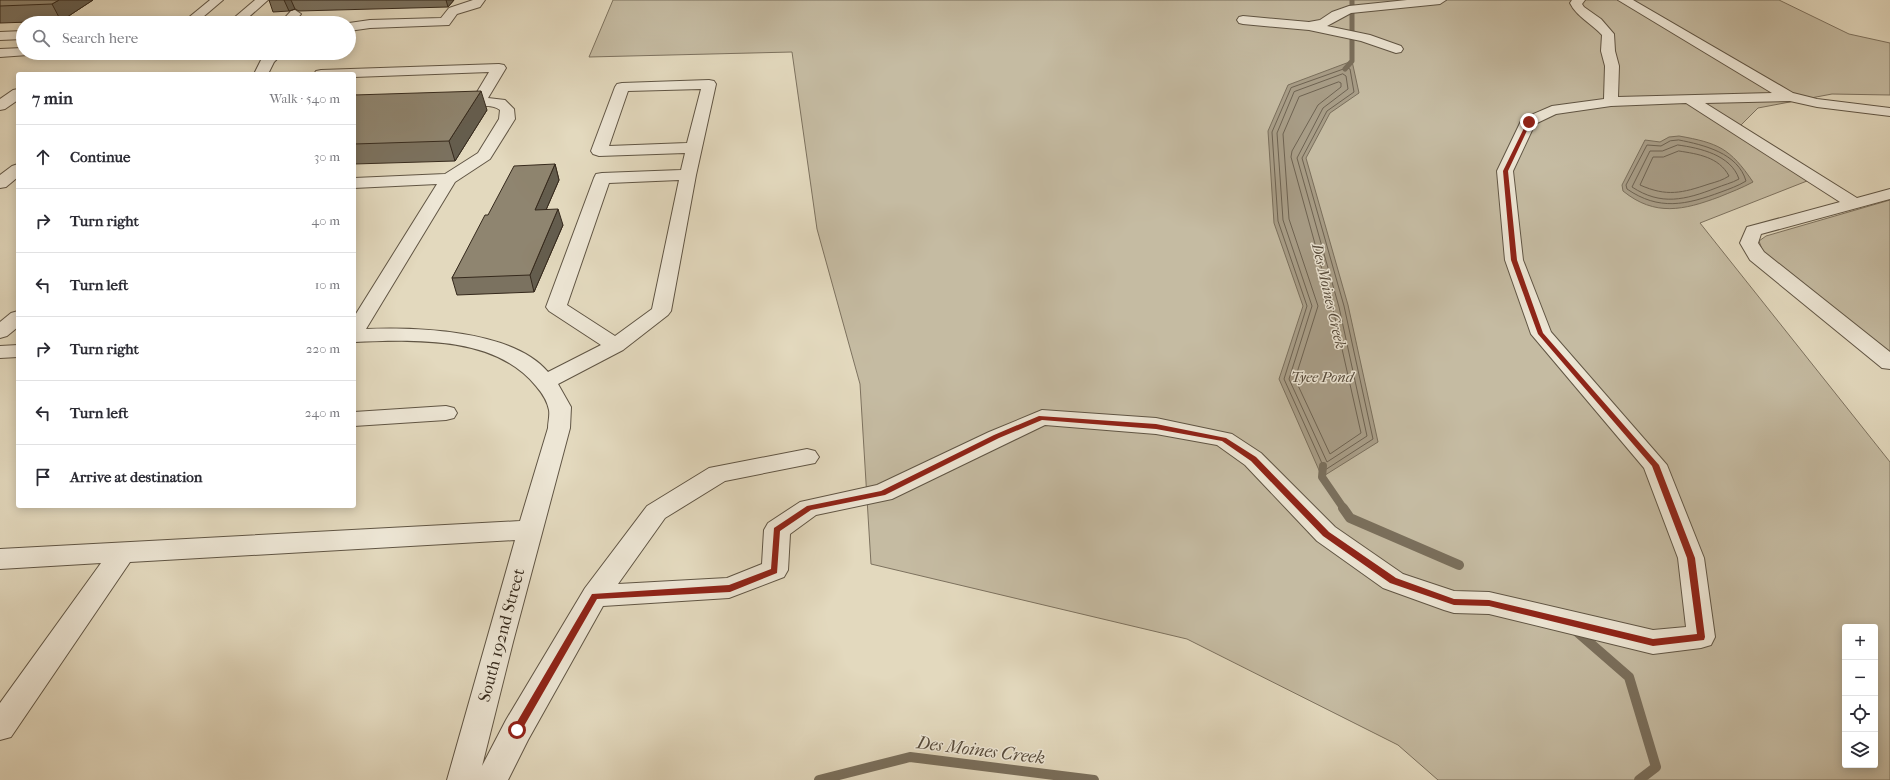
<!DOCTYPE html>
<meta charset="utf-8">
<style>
body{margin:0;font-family:"IM FELL French Canon",serif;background:#f7f7f7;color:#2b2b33}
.controls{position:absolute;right:12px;bottom:12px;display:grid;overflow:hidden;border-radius:4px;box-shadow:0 2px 10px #0003}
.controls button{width:36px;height:36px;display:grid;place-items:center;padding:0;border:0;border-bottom:1px solid #e1e1e2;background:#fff;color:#2b2b33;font:20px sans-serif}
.stop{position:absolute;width:12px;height:12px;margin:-9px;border:3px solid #8f2418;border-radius:50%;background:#fff}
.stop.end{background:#8f2418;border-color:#fff;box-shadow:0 1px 4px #0008}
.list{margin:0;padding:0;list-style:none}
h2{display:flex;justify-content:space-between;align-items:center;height:52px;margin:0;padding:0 16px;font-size:17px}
h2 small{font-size:13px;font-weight:400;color:#7c7c81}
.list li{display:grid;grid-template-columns:26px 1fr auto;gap:12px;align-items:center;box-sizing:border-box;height:64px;padding:0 16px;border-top:1px solid #e1e1e2}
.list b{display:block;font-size:15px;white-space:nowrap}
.list em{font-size:13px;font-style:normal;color:#7c7c81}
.icon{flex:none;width:22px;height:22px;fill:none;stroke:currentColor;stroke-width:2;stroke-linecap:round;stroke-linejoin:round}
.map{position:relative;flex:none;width:1890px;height:780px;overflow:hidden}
.search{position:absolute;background:#fff;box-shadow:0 2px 10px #0003;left:16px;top:16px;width:340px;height:44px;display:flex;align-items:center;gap:10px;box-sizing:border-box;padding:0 14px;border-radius:22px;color:#7c7c81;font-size:15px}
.panel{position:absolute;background:#fff;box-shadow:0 2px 10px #0003;left:16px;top:72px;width:340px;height:436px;border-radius:4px}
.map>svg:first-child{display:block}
.green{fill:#c5bba2;stroke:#7d725f;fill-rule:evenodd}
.water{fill:#a89d87;stroke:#7a6f5c}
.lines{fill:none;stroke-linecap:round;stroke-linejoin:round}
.shore{stroke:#6e6352;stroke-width:1}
.stream-far2{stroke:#7a6f5c;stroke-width:5}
.stream-far1{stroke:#7a6f5c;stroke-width:8}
.stream{stroke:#7a6f5c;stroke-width:10}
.minor-casing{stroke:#605544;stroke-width:2}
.minor{fill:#ede6d5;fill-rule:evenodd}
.wall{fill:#7b7260;stroke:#35291c}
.shaded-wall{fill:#645d4e;stroke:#35291c}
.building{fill:#8f8570;stroke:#35291c}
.route{fill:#8f2418}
.labels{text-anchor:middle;stroke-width:3;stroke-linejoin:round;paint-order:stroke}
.water-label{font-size:15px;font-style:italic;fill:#584c3c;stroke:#ede6d5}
.near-street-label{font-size:17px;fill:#35291c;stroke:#ede6d5}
.near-water-label{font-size:18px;font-style:italic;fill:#584c3c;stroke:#ede6d5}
</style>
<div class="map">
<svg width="1890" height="780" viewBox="0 0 1890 780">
<rect width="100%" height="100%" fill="#e3d9be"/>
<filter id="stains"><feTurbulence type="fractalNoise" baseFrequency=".005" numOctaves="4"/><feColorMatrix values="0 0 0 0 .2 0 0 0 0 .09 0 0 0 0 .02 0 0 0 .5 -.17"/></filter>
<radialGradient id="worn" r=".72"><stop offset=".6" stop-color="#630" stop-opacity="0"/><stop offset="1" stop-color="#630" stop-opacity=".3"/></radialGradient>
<g class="green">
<path d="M613 0H1779L1849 34 1890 43V95L1832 94 1758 108 1741 125 1807 181 1700 223 1890 462V780H1438L1398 745 1187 639 871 564 860 384 817 229 792 52 589 57ZM1845 627H1875V765H1845Z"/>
<path d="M1890 200V352L1763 252 1759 241 1766 236Z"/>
</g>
<g class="water">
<path d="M1352 61 1359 93 1330 113 1306 158 1348 305 1378 442 1322 477 1279 379 1303 306 1274 223 1268 131 1288 85Z"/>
<path d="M1679 136C1718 143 1730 148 1753 182 1742 188 1731 192 1719 197 1684 210 1655 217 1623 191L1622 185 1645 140 1660 142 1669 137Z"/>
</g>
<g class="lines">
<g class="shore">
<path d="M1347 68 1350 69 1354 92 1327 111 1302 158 1344 306 1373 439 1325 470 1284 379 1307 306 1278 221 1272 132 1291 88Z"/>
<path d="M1343 74 1346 76 1348 89 1323 108 1297 158 1339 307 1367 436 1327 462 1289 379 1312 306 1283 220 1277 133 1294 92Z"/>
<path d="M1339 82 1341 83V87L1318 105 1292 151 1291 157 1333 309 1361 433 1330 454 1295 379 1318 306 1289 219 1283 134 1299 97Z"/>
<path d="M1679 140C1704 145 1738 153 1746 181 1738 186 1729 189 1721 192 1686 205 1659 211 1627 189L1626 185 1647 145 1661 146 1670 141Z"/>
<path d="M1678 145C1700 148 1731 155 1739 179 1732 183 1723 185 1716 188 1685 200 1661 206 1632 187L1650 151H1662Z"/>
<path d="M1679 151C1698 154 1719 157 1729 176 1723 180 1716 182 1709 184 1682 193 1667 197 1640 185L1653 157H1663Z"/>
</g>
<path class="stream-far2" d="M1345 69 1352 61V0"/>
<path class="stream-far1" d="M1323 466 1322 477 1344 509"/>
<g class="stream">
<path d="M1343 508 1350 518 1459 565"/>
<path d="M1575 630 1629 677 1656 767 1639 780"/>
<path d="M819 780 910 757 1094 780"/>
</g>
<defs>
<g id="minor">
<path d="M210 0H223L196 23H182Z"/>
<path d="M255 0H268L242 23H228Z"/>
<path d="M473 0H485L480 7 457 14 449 25 370 28 349 31V23L370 20 441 18 449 8Z"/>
<path d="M1407 0H1446L1440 4 1351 13 1327 26 1370 35 1401 46 1403 49 1401 52 1396 53 1361 41 1309 30 1243 24 1239 23 1237 20 1239 17 1243 16 1309 22 1320 20 1332 12 1349 6Z"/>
<path d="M1572 0H1585L1582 4 1584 7 1601 19 1614 34 1615 51 1619 66 1618 97 1772 93 1618 0H1633L1793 93 1817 99 1890 108V116L1817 107 1790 101 1705 103 1857 198 1890 189V199L1761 234 1758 243 1764 252 1890 352V369L1882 368 1750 260 1740 243 1747 227 1840 202 1686 103 1611 106 1556 114 1535 124 1513 171 1523 260 1551 332 1667 465 1704 558 1715 637 1711 645 1701 648 1653 654 1489 614 1454 613 1444 610 1383 588 1317 541 1245 465 1217 445 1156 434 1045 425 892 499 816 515 790 534 788 570 784 577 729 598 603 606 528 740 508 780H447L515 540 130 562 11 737 0 740V703L101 563 0 569V549L520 521 548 428C548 422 550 416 549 410 547 400 542 393 536 386 495 335 413 340 354 342V317L437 184 354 188V178L445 174 478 153 499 119 500 110C493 104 481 107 473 105L471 102 489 72 354 77V74H314L316 71 321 70 499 64 504 65 506 68 488 98 505 100 514 109 515 119 490 159 455 182 366 329C417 327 513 330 548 372L601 345 549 311 546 307 594 178 596 174 602 173 681 170 685 153 599 156 593 154 591 151 615 87 617 84 622 83 709 80 714 81 716 84 696 175 671 311 668 315 623 350 558 384 571 407 570 428 513 642 482 766 506 720 585 588 647 506 709 468 807 449 815 451 819 457 815 463 725 481 665 518 618 584 727 578 762 564 764 530 768 523 800 502 877 485 989 432 1042 410 1156 418 1232 434 1261 453 1335 527 1403 574 1454 591 1489 592 1653 630 1686 627 1678 558 1644 468 1531 334 1505 260 1497 171 1521 121 1524 118 1552 106 1604 99 1605 66 1601 51 1602 35C1592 24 1576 16 1570 3ZM701 89 687 143 609 146 628 91ZM679 180 652 309 615 336 567 305 609 183Z"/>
<path d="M295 10 301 14 293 23H280L291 11Z"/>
<path d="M23 31V39L0 40V32Z"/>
<path d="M23 48V53H29L28 55 0 57V49Z"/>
<path d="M268 53H283L274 62 268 74H254L261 60Z"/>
<path d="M18 89V100L5 109 0 110V99L13 90Z"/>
<path d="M18 164V177L6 187 0 188V175L12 166Z"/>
<path d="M18 311V327L7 336 0 338V322L11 313Z"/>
<path d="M18 345V357L0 358V346Z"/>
<path d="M446 406 454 408 457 413 454 418 446 420 354 426V412Z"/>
</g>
</defs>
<use href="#minor" class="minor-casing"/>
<use href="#minor" class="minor"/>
</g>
<g class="wall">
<path d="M0 0H93L61 21 0 23Z"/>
<path d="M269 0H454L448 7 299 11 295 9 289 11 273 12Z"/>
<path d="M354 95 487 110 455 161 354 164Z"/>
<path d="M555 164 559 180 546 210 563 225 534 292 457 295 452 278 488 215Z"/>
</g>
<g class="shaded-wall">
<path d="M59 0H93L61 21 52 4Z"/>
<path d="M284 0H291L295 9 289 11Z"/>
<path d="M446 0H454L448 7Z"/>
<path d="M481 91 487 110 455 161 449 141Z"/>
<path d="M555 164 559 180 539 226 535 210Z"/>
<path d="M558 209 563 225 534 292 530 275Z"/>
</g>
<g class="building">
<path d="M0 0H59L52 4 0 6Z"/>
<path d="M481 91 449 141 354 144V95Z"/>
<path d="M555 164 535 210 558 209 530 275 452 278 485 215H488L514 166Z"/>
</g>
<path class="route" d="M1529 120 1531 122 1508 171 1517 260 1543 333 1659 465 1695 558 1705 637 1704 640 1653 646 1489 606 1454 605 1390 583 1323 536 1251 461 1222 441 1156 429 1042 420 999 438 885 495 811 510 780 531 777 573 730 592 597 599 520 733H514L512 730 514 727 592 594 729 585 771 569 774 528 807 506 881 491 994 435 1039 416 1156 424 1226 438 1256 457 1329 532 1396 578 1454 599 1489 600 1653 639 1697 634 1687 558 1652 466 1538 334 1511 260 1503 171 1527 122Z"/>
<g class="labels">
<g class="water-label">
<text transform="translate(1329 296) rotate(77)" y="5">Des Moines Creek</text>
<text x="1322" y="382">Tyee Pond</text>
</g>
<g class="near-street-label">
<text transform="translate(501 635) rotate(-75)" y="6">South 192nd Street</text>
</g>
<g class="near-water-label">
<text transform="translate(981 750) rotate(7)" y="6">Des Moines Creek</text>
</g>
</g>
<rect width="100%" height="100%" filter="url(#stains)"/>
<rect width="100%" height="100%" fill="url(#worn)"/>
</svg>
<div class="controls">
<button>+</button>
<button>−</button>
<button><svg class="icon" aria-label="locate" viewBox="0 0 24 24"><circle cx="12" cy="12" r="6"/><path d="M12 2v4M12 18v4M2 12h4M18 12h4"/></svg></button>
<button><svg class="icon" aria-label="layers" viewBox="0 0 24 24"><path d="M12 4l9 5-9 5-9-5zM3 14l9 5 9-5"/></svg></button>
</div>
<div class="stop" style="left:517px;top:730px"></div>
<div class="stop end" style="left:1529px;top:122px"></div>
<div class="search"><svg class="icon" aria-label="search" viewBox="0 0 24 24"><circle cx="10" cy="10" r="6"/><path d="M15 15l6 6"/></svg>Search here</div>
<section class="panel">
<h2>7 min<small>Walk · 540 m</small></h2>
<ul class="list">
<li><svg class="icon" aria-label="ahead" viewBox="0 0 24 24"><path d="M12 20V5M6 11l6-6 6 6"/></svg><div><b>Continue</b></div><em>30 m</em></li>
<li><svg class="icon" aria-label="right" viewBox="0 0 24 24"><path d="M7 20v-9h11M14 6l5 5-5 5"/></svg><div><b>Turn right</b></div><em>40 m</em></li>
<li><svg class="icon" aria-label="left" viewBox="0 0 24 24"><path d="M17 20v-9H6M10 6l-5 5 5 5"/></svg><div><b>Turn left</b></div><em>10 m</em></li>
<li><svg class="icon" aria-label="right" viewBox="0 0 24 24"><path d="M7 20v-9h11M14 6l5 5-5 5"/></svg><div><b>Turn right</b></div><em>220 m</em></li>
<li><svg class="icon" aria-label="left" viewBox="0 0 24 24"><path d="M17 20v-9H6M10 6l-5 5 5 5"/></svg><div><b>Turn left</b></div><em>240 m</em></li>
<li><svg class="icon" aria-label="arrive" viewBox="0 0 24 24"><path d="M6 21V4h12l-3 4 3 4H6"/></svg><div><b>Arrive at destination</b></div></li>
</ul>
</section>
</div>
